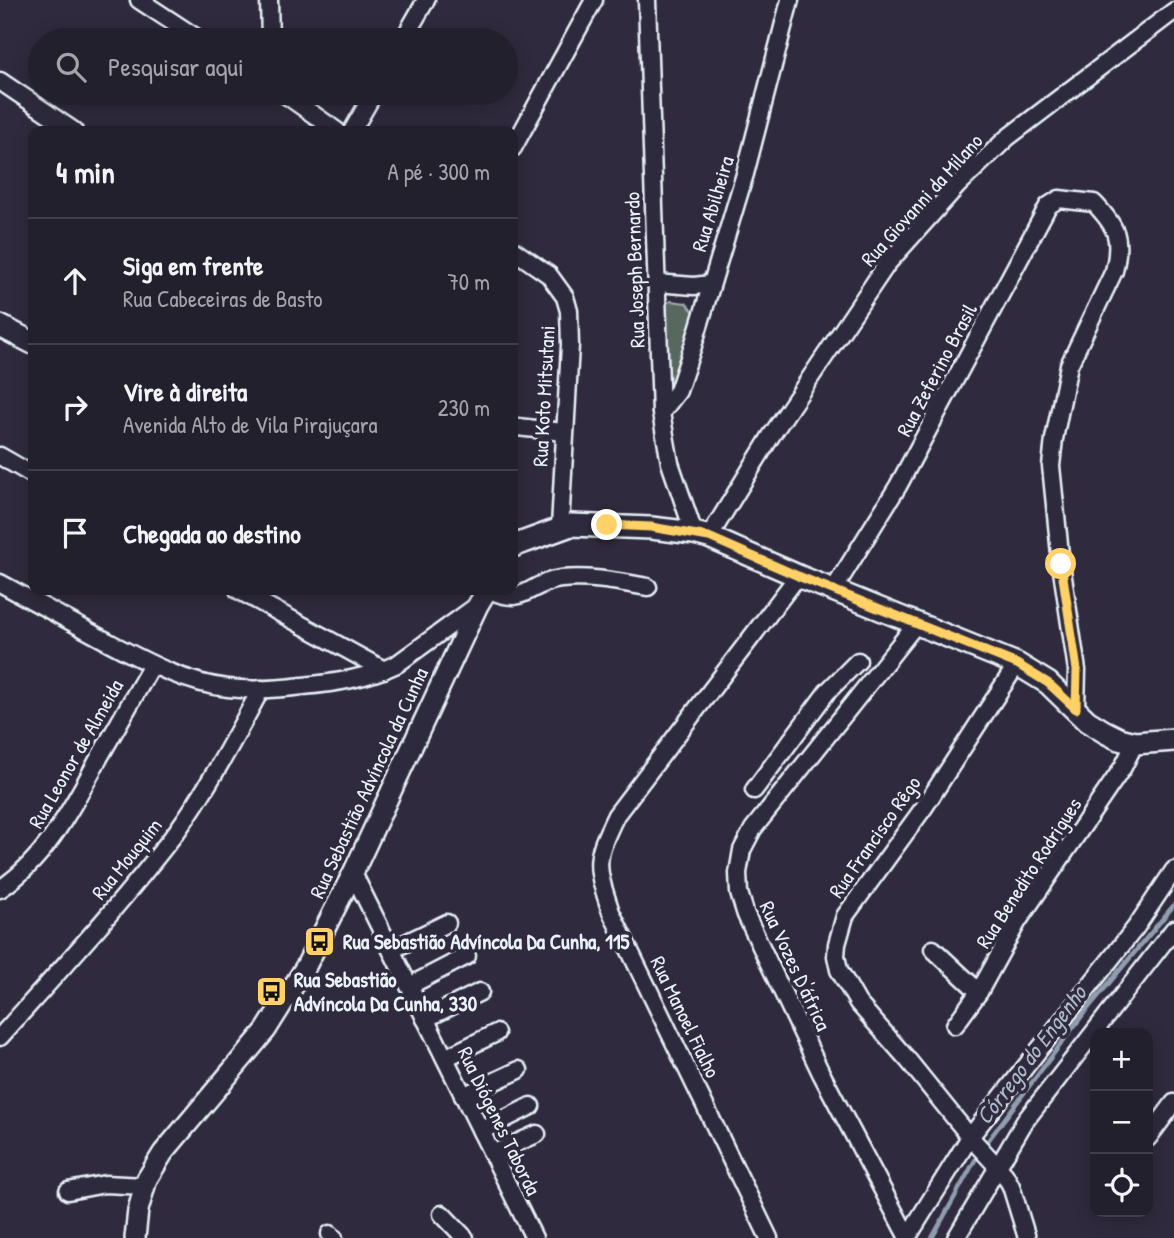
<!DOCTYPE html>
<html lang="pt">
<meta charset="utf-8">
<style>
body{margin:0;font-family:"Patrick Hand",sans-serif;background:#2b2836;color:#f1f3f6}
.controls{position:absolute;right:21px;bottom:21px;display:grid;overflow:hidden;border-radius:14px;box-shadow:0 4px 18px #0003}
.controls button{width:63px;height:63px;display:grid;place-items:center;padding:0;border:0;border-bottom:2px solid #403e4a;background:#23202e;color:#f1f3f6;font:35px sans-serif}
.stop{position:absolute;width:21px;height:21px;margin:-16px;border:5px solid #ffd166;border-radius:50%;background:#fff}
.stop.end{background:#ffd166;border-color:#fff;box-shadow:0 2px 7px #0008}
.list{margin:0;padding:0;list-style:none}
h2{display:flex;justify-content:space-between;align-items:center;height:91px;margin:0;padding:0 28px;font-size:30px}
h2 small{font-size:23px;font-weight:400;color:#a3a3aa}
.list li{display:grid;grid-template-columns:46px 1fr auto;gap:21px;align-items:center;box-sizing:border-box;height:126px;padding:0 28px;border-top:2px solid #403e4a}
.list b{display:block;font-size:26px;white-space:nowrap}
.list p{margin:0;font-size:23px;white-space:nowrap;color:#a3a3aa}
.list em{font-size:23px;font-style:normal;color:#a3a3aa}
.icon{flex:none;width:38px;height:38px;fill:none;stroke:currentColor;stroke-width:2;stroke-linecap:round;stroke-linejoin:round}
.map{position:relative;flex:none;width:1174px;height:1238px;overflow:hidden}
.search{position:absolute;background:#23202e;box-shadow:0 4px 18px #0003;left:28px;top:28px;width:490px;height:77px;display:flex;align-items:center;gap:18px;box-sizing:border-box;padding:0 24px;border-radius:38px;color:#a3a3aa;font-size:26px}
.panel{position:absolute;background:#23202e;box-shadow:0 4px 18px #0003;left:28px;top:126px;width:490px;height:469px;border-radius:14px}
.map>svg:first-child{display:block}
.green{fill:#58675e;stroke:#a0acab;stroke-width:2}
.lines{fill:none;stroke-linecap:round;stroke-linejoin:round}
.stream{stroke:#909eb0;stroke-width:4.5}
.minor-casing{stroke:#e8f1f8;stroke-width:21}
.tertiary-casing{stroke:#e8f1f8;stroke-width:24}
.secondary-casing{stroke:#e8f1f8;stroke-width:26}
.minor{stroke:#2f2a3d;stroke-width:16}
.tertiary{stroke:#2f2a3d;stroke-width:19}
.secondary{stroke:#2f2a3d;stroke-width:21}
.route{stroke:#ffd166;stroke-width:9}
.labels{text-anchor:middle;stroke-width:7;stroke-linejoin:round;paint-order:stroke}
.street-label{font-size:21px;fill:#e8f1f8;stroke:#2f2a3d}
.poi-label{font-size:21px;font-weight:bold;fill:#e8f1f8;stroke:#2f2a3d;text-anchor:start}
.water-label{font-size:23px;font-style:italic;fill:#adb9c8;stroke:#2f2a3d}
</style>
<div class="map">
<svg width="1174" height="1238" viewBox="0 0 1174 1238">
<rect width="100%" height="100%" fill="#2f2a3d"/>
<filter id="ink" filterUnits="userSpaceOnUse"><feTurbulence type="fractalNoise" baseFrequency=".0143" numOctaves="2"/><feDisplacementMap in="SourceGraphic" scale="14" xChannelSelector="R" yChannelSelector="G"/><feConvolveMatrix kernelMatrix="1 2 1 2 8 2 1 2 1" color-interpolation-filters="sRGB"/></filter>
<g filter="url(#ink)">
<path class="green" d="M671 301 686 303 694 312V321L670 397H667L662 306Z"/>
<g class="lines">
<g class="stream">
<path d="M984 1146 1085 1012 1174 905"/>
<path d="M932 1238 979 1153"/>
</g>
<defs>
<g id="minor">
<path d="M139 0 200 40"/>
<path d="M269 0 270 40"/>
<path d="M647 0 661 413 670 463 694 533"/>
<path d="M403 40 426 0"/>
<path d="M0 81 74 131"/>
<path d="M283 93 337 131"/>
<path d="M352 131 374 93"/>
<path d="M513 148 594 0"/>
<path d="M513 250 549 275 565 297 569 311 570 345 560 527"/>
<path d="M656 283 694 286 711 284"/>
<path d="M661 413 678 391 693 346 745 174 790 0"/>
<path d="M513 428 517 427 564 432"/>
<path d="M0 456 33 475"/>
<path d="M709 537 771 436 887 264 958 185 1007 138 1174 11"/>
<path d="M0 583C33 601 66 619 99 637 139 658 182 683 228 688 253 691 279 689 303 686 336 683 367 678 397 664L478 605"/>
<path d="M834 589 898 486 1048 206 1059 199 1094 203C1117 227 1122 238 1114 271L1069 365 1054 439 1051 466 1061 564 1077 670 1076 709"/>
<path d="M238 590 384 670"/>
<path d="M490 590C526 607 527 583 561 579 591 576 619 582 648 587"/>
<path d="M1017 664 925 806 845 916 837 944 836 956 839 970 858 1003 908 1060 970 1137 1005 1175 1011 1186 1027 1238"/>
<path d="M754 790 827 692 858 661"/>
<path d="M353 873 534 1238"/>
<path d="M0 889C47 858 72 807 99 758 117 727 134 696 152 665"/>
<path d="M933 949 979 992"/>
<path d="M391 950 447 923"/>
<path d="M409 986 467 956"/>
<path d="M425 1019 480 992"/>
<path d="M955 1025 979 992 1018 921 1123 767 1135 743"/>
<path d="M0 1037C60 970 122 903 177 831 209 787 235 737 261 689"/>
<path d="M445 1058 496 1033"/>
<path d="M463 1096 519 1070"/>
<path d="M481 1131 531 1106"/>
<path d="M1148 1138 1174 1103"/>
<path d="M492 1154 537 1134"/>
<path d="M68 1191 105 1184 145 1186"/>
<path d="M442 1214 465 1238"/>
<path d="M330 1234 334 1238"/>
<path d="M907 1236 821 1073 746 915 739 893 738 873 742 850 753 829 916 624"/>
<path d="M769 1238 611 912C595 864 594 860 616 815L798 576"/>
<path d="M907 1238 970 1137 1136 927 1174 870"/>
<path d="M956 1238 1025 1121 1174 929"/>
</g>
<path id="tertiary" d="M135 1238 138 1210 147 1179 163 1153 266 1030 306 966 353 873 478 605 487 590"/>
<g id="secondary">
<path d="M0 326 33 343"/>
<path d="M513 546 571 525 651 528 694 533 709 537 798 576 1017 664 1048 683 1087 721 1105 732 1119 739 1135 743 1174 740"/>
</g>
</defs>
<use href="#minor" class="minor-casing"/>
<use href="#tertiary" class="tertiary-casing"/>
<use href="#secondary" class="secondary-casing"/>
<use href="#minor" class="minor"/>
<use href="#tertiary" class="tertiary"/>
<use href="#secondary" class="secondary"/>
</g>
</g>
<g class="lines" filter="url(#ink)">
<path class="route" d="M607 525 651 527 709 537 798 576 1017 664 1048 683 1076 709 1077 670 1061 564"/>
</g>
<defs>
<symbol id="bus-square" viewBox="-11 -11 22 22"><rect x="-9" y="-9" width="18" height="18" rx="4" fill="#ffd166" stroke="#2f2a3d"/><path d="M-5-6H5V4H4V6H2V4H-2V6H-4V4H-5ZM-3.5-4V0h7V-4ZM-3.5 1.2v1.5H-2V1.2ZM2 1.2v1.5H3.5V1.2Z" fill="#111"/></symbol>
</defs>
<g fill-rule="evenodd">
<use href="#bus-square" x="302" y="924" width="35" height="35"/>
<use href="#bus-square" x="254" y="974" width="35" height="35"/>
</g>
<g class="labels">
<g class="street-label">
<text transform="translate(922 200) rotate(-48)" y="7">Rua Giovanni da Milano</text>
<text transform="translate(713 204) rotate(-73)" y="7">Rua Abilheira</text>
<text transform="translate(635 270) rotate(-92)" y="7">Rua Joseph Bernardo</text>
<text transform="translate(937 370) rotate(-62)" y="7">Rua Zeferino Brasil</text>
<text transform="translate(544 396) rotate(-87)" y="7">Rua Koto Mitsutani</text>
<text transform="translate(76 754) rotate(-60)" y="7">Rua Leonor de Almeida</text>
<text transform="translate(369 783) rotate(-65)" y="7">Rua Sebastião Advíncola da Cunha</text>
<text transform="translate(875 837) rotate(-55)" y="7">Rua Francisco Rêgo</text>
<text transform="translate(127 859) rotate(-51)" y="7">Rua Mouquim</text>
<text transform="translate(1029 873) rotate(-57)" y="7">Rua Benedito Rodrigues</text>
<text transform="translate(795 966) rotate(65)" y="7">Rua Vozes D'áfrica</text>
<text transform="translate(685 1017) rotate(64)" y="7">Rua Manoel Fialho</text>
<text transform="translate(499 1121) rotate(64)" y="7">Rua Diógenes Taborda</text>
</g>
<g class="poi-label">
<text x="343" y="949">Rua Sebastião Advíncola Da Cunha, 115</text>
<text x="294" y="987">Rua Sebastião<tspan x="294" dy="24">Advíncola Da Cunha, 330</tspan></text>
</g>
<g class="water-label">
<text transform="translate(1031 1055) rotate(-53)" y="8">Córrego do Engenho</text>
</g>
</g>
</svg>
<div class="controls">
<button>+</button>
<button>−</button>
<button><svg class="icon" aria-label="locate" viewBox="0 0 24 24"><circle cx="12" cy="12" r="6"/><path d="M12 2v4M12 18v4M2 12h4M18 12h4"/></svg></button>
</div>
<div class="stop" style="left:1061px;top:564px"></div>
<div class="stop end" style="left:607px;top:525px"></div>
<div class="search"><svg class="icon" aria-label="search" viewBox="0 0 24 24"><circle cx="10" cy="10" r="6"/><path d="M15 15l6 6"/></svg>Pesquisar aqui</div>
<section class="panel">
<h2>4 min<small>A pé · 300 m</small></h2>
<ul class="list">
<li><svg class="icon" aria-label="ahead" viewBox="0 0 24 24"><path d="M12 20V5M6 11l6-6 6 6"/></svg><div><b>Siga em frente</b><p>Rua Cabeceiras de Basto</p></div><em>70 m</em></li>
<li><svg class="icon" aria-label="right" viewBox="0 0 24 24"><path d="M7 20v-9h11M14 6l5 5-5 5"/></svg><div><b>Vire à direita</b><p>Avenida Alto de Vila Pirajuçara</p></div><em>230 m</em></li>
<li><svg class="icon" aria-label="arrive" viewBox="0 0 24 24"><path d="M6 21V4h12l-3 4 3 4H6"/></svg><div><b>Chegada ao destino</b></div></li>
</ul>
</section>
</div>
